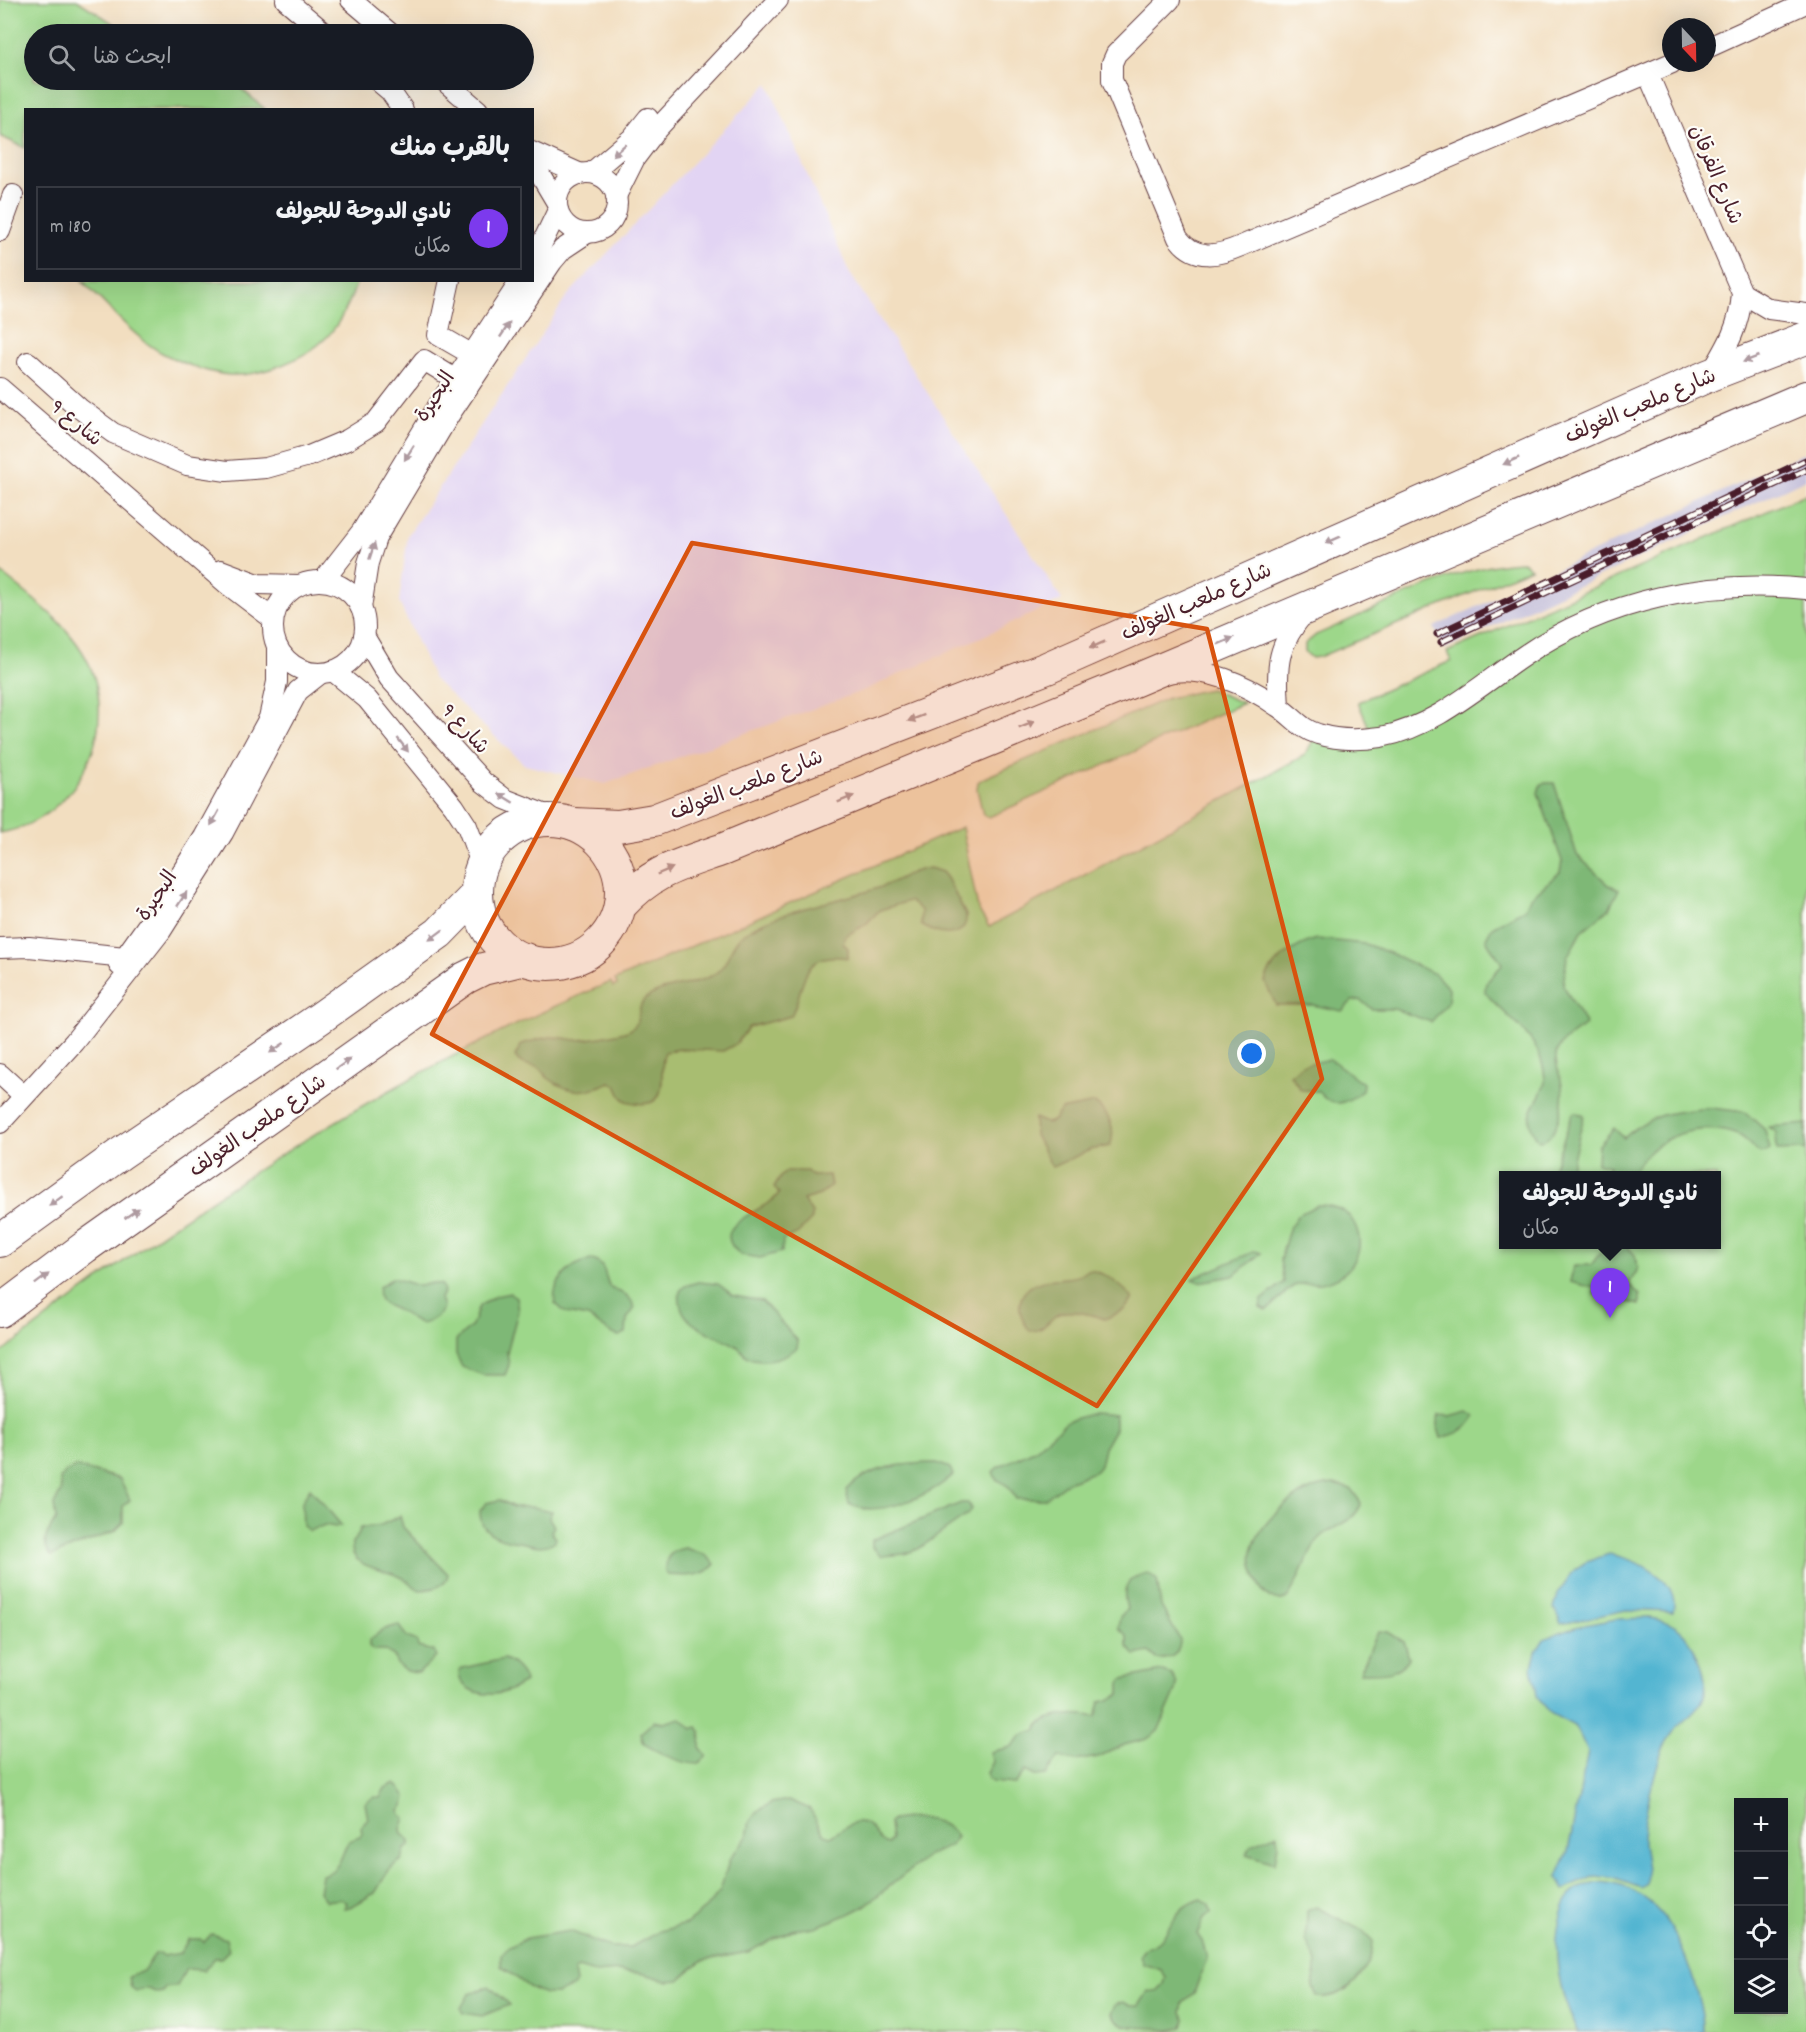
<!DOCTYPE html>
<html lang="ar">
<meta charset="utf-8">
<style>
body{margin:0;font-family:Dekko,"Playpen Sans Arabic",sans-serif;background:#242831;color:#f1f3f6;direction:rtl}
.controls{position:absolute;right:18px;bottom:18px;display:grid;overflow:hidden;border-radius:0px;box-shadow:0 6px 24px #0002}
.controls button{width:54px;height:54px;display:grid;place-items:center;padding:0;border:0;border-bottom:2px solid #363941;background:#171b24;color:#f1f3f6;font:30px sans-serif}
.compass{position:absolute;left:1662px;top:18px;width:54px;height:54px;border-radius:50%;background:#171b24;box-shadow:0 6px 24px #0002;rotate:158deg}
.you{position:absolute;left:1252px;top:1054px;width:21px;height:21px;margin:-15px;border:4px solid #fff;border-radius:50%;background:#1a73e8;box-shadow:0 0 0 9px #1a73e833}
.badge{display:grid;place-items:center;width:39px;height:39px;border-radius:50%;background:#7c3aed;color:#fff;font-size:20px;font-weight:700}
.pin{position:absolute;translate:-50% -50px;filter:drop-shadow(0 2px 3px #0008)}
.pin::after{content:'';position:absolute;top:32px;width:21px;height:18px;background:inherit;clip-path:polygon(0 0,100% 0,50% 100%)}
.popup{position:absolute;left:1499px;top:1171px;width:222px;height:78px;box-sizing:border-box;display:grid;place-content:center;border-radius:0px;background:#171b24;filter:drop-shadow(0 2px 4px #0005);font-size:20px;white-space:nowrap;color:#9ea1a6}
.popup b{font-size:22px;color:#f1f3f6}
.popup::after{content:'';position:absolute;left:50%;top:100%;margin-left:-12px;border:12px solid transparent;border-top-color:#171b24}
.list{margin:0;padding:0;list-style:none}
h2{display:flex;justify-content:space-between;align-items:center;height:78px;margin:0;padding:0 24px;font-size:26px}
h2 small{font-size:20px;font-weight:400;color:#9ea1a6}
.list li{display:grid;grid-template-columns:39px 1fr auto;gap:18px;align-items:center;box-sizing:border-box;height:84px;margin:0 12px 12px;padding:0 12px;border:2px solid #363941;border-radius:0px}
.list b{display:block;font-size:22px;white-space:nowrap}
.list p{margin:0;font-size:20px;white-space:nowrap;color:#9ea1a6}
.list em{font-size:20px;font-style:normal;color:#9ea1a6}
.icon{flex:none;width:33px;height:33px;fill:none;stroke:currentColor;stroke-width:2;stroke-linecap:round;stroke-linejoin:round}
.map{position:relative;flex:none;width:1806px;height:2032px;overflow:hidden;direction:ltr}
.search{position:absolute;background:#171b24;box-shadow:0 6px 24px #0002;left:24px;top:24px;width:510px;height:66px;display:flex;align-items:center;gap:15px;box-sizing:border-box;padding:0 21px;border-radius:33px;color:#9ea1a6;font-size:22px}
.panel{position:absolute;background:#171b24;box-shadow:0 6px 24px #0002;left:24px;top:108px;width:510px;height:174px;border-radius:0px;direction:rtl}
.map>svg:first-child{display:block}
.built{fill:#e2d4f3}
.industrial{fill:#c5c0da}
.green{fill:#9dd78a;stroke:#747b5a;stroke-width:1.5;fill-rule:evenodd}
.forest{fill:#7eb876;stroke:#646c50;stroke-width:1.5}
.water{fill:#53b5d1;stroke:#4e6a7e;stroke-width:1.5}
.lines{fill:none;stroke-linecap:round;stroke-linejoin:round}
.minor-casing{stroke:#633c41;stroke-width:22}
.primary-casing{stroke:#633c41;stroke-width:34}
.minor{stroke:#fff;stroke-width:20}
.primary{stroke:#fff;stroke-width:32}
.rail-casing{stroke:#4a1f2b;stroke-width:7}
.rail{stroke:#fdfcf7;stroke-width:4.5;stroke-dasharray:14;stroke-linecap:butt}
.oneway{fill:#ae9aa0}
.marked{fill:#d8530f;fill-opacity:0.2;stroke:#d8530f;stroke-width:4.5;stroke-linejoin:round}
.labels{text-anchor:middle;stroke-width:4.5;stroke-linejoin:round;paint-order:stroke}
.street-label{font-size:21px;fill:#4a1f2b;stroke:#fdfcf7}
</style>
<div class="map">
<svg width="1806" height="2032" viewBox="0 0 1806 2032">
<rect width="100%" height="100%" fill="#fdfcf7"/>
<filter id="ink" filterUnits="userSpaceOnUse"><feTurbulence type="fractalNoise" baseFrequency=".0167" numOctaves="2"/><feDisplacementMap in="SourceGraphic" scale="12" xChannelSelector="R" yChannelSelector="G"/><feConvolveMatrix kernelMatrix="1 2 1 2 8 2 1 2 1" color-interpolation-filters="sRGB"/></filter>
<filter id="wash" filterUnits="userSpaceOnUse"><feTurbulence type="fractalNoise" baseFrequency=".008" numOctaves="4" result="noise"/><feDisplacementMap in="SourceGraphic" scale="24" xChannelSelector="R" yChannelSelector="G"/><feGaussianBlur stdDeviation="1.35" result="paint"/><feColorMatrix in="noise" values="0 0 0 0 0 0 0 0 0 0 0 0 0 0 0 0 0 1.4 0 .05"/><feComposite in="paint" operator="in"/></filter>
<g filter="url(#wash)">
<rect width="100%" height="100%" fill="#f2dec0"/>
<path class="built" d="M768 83 849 272 1062 600 865 690 605 784 525 765 434 679 399 602 408 535 568 295Z"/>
<path class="industrial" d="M1806 452V479L1444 649 1434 627Z"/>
<g class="green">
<path d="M0 0H77L128 33 173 28 180 34H34V80H231L265 109 26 110 25 148 0 136Z"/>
<path d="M82 281H357C352 298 340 324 327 337 304 360 262 376 230 375 208 373 184 364 164 354 137 341 104 302 82 281Z"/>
<path d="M1806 494V2032H0V1354C188 1207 390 1074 611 982L613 987 617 985 615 980 962 827 978 909 989 927 1305 755 1321 726 1356 730 1369 728 1358 702 1451 661 1447 652ZM1504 1176H1716V1244H1504ZM1738 1802H1784V2010H1738Z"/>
<path d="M1523 562 1531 568 1319 657 1312 658 1305 652V644L1316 635C1377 609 1457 564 1523 562Z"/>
<path d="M0 572C29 596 62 619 82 651 126 721 81 819 0 833Z"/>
<path d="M1210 689 1243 703 989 817 983 815 977 789 978 782 984 778 1168 698Z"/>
</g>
<g class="forest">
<path d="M1545 783H1554L1577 855 1609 885 1619 889 1609 909 1582 931 1567 957 1563 985 1586 1025C1577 1030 1563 1040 1558 1049 1552 1059 1561 1076 1562 1086 1564 1101 1558 1141 1539 1141 1520 1115 1535 1110 1544 1086 1546 1081 1544 1069 1542 1063 1535 1033 1503 1015 1485 992L1486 983 1502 965C1498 953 1489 949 1486 938L1492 927 1525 909 1530 898 1560 872 1562 861 1538 793 1540 786Z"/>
<path d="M930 868 942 872 947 878 966 915C968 941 936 936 921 925V910L909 901 880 910 865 925 845 936 843 943 848 948V958C799 949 807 984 791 1016L749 1027 736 1044 723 1051 680 1049 665 1052C656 1069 676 1113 630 1102 621 1100 619 1092 616 1085L610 1082C586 1093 571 1095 548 1078 545 1076 542 1070 539 1068 529 1063 522 1068 515 1056L522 1044C533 1041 543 1037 553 1037 561 1037 568 1039 576 1040 586 1040 621 1034 630 1030 643 1022 635 1007 645 999 665 984 692 987 713 975 730 965 728 946 742 935 774 911 836 902 875 889 894 884 909 870 930 868Z"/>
<path d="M1317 939 1365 944 1390 953 1435 974 1449 989 1448 1003 1431 1022 1394 1009H1372L1360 1000 1352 1001 1342 1011 1313 1005H1276L1265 982C1270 961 1297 945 1317 939Z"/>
<path d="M1330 1059 1363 1083 1362 1091C1345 1104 1332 1110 1318 1091L1301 1090 1290 1075 1302 1065Z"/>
<path d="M1095 1103C1109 1114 1117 1129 1110 1146L1090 1150 1052 1167 1035 1135 1034 1118 1046 1123 1053 1121 1061 1110Z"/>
<path d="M1711 1108 1745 1112 1765 1130 1770 1149C1766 1152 1762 1154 1757 1151 1750 1147 1748 1140 1740 1136 1701 1119 1650 1136 1632 1175H1606L1609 1166 1597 1163 1598 1146 1614 1128 1624 1138C1650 1112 1677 1111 1711 1108Z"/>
<path d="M1576 1112 1584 1116 1569 1175H1551L1573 1113Z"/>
<path d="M1806 1124V1150L1777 1151 1776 1132 1769 1127Z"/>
<path d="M787 1171H807L812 1176 829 1175 831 1185 820 1195 803 1200 812 1213V1219L798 1233 783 1240 782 1252 760 1258 741 1255C706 1227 757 1213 774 1199L779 1193 774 1188 781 1176Z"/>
<path d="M1317 1205C1333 1205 1348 1210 1355 1225 1368 1253 1349 1278 1321 1283 1312 1284 1303 1282 1294 1286 1283 1292 1278 1304 1266 1310L1260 1307 1262 1300 1284 1282 1280 1260 1290 1226 1298 1215Z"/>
<path d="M1606 1245H1626L1635 1255 1638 1269 1629 1284 1640 1295V1305L1594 1294 1595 1288 1570 1282 1574 1265H1591Z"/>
<path d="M1255 1251 1261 1253 1233 1276 1199 1282 1192 1279Z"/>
<path d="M592 1260C606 1263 604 1276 610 1287 622 1294 630 1294 635 1308L627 1319 626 1333 619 1336 612 1334 588 1317 566 1313 555 1303C551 1282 572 1262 592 1260Z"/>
<path d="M1088 1270C1102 1270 1124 1287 1133 1299L1124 1310 1105 1319C1092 1315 1066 1306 1054 1317 1045 1324 1043 1331 1030 1331 1014 1311 1016 1289 1043 1281 1059 1276 1074 1282 1088 1270Z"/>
<path d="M393 1278 419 1286 432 1283 442 1285 444 1292 440 1298 443 1307 440 1314C415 1334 416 1318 397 1310 385 1304 376 1304 379 1287Z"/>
<path d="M698 1282 718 1284 734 1296 762 1301 798 1341 797 1348C783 1358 771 1362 753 1359 744 1357 743 1349 735 1345 712 1332 675 1326 680 1291L685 1286Z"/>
<path d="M510 1293 516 1297 518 1311 507 1352 509 1365 505 1375H483L462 1367 456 1354V1340L472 1326 479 1306 496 1296Z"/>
<path d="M1468 1411 1475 1416C1469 1429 1455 1435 1441 1438L1437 1425 1439 1415 1450 1416Z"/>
<path d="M1094 1413 1115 1415V1429L1104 1448 1100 1466 1096 1471 1068 1482 1045 1499H1016L1008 1486 996 1479 993 1472 998 1467 1036 1449 1067 1421Z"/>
<path d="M937 1463 950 1468 953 1475C932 1495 878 1519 849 1504L846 1490C869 1466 905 1463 937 1463Z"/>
<path d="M77 1467 120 1479 130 1500 123 1506V1523L115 1531 51 1556C40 1540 47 1534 56 1519L54 1505 61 1491 60 1479 67 1471Z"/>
<path d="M1334 1484 1351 1489 1361 1503C1356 1523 1332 1525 1319 1539 1304 1556 1301 1580 1287 1598 1264 1610 1248 1569 1252 1551 1261 1518 1301 1486 1334 1484Z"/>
<path d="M310 1488 341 1525 335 1527 325 1525 309 1531 303 1526 302 1502Z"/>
<path d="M500 1500 513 1507H531L552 1511 549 1518 554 1526 551 1532 556 1538 555 1541C542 1550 533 1544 519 1542 501 1540 479 1534 480 1511L486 1503Z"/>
<path d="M961 1503H968L971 1509 967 1515 918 1549 904 1554 882 1556 872 1547V1540Z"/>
<path d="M400 1516 403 1527 448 1574C446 1588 432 1589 420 1590 413 1587 408 1580 401 1577 384 1568 348 1569 352 1542L357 1537 361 1528 381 1525Z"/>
<path d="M685 1548 705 1555 715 1564C704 1578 684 1576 668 1575L665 1572C665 1556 671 1551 685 1548Z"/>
<path d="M1148 1573 1157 1580 1161 1606 1180 1640C1180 1654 1171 1660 1157 1659L1149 1652 1135 1655 1127 1647V1635L1118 1628 1120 1617 1127 1609C1121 1588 1126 1577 1148 1573Z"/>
<path d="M398 1625 407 1637 417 1641 418 1647 434 1651 436 1657 419 1673C407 1672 396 1669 394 1656L384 1650H373L369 1646V1641L382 1630Z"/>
<path d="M1378 1631 1388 1632 1404 1642 1409 1658C1399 1675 1378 1673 1360 1673Z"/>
<path d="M504 1659C513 1662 524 1673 525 1682 519 1685 514 1689 508 1691 491 1698 459 1694 459 1671L463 1668Z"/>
<path d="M1162 1671 1172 1674 1177 1684 1176 1690 1158 1731 1147 1739 1124 1745 1098 1757 1075 1761 1059 1757 1046 1775 1035 1776 1025 1771 1015 1784 992 1782 988 1779 987 1773 993 1762 990 1752 1011 1747 1022 1735 1037 1730 1038 1725C1053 1713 1078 1713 1096 1717L1100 1702 1110 1700 1120 1694V1683L1123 1679Z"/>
<path d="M680 1718 692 1729 697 1727 701 1731 700 1747 707 1756 699 1764C679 1764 660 1753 644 1744L641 1733 654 1721 664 1723Z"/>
<path d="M395 1783 406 1796 404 1806 400 1810 401 1815 405 1818 401 1829 402 1834 410 1840V1846L405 1849 402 1860C386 1868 384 1880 375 1893 363 1898 356 1907 344 1908L347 1903 342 1899 326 1901 319 1892 322 1875C342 1870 340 1855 349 1841L360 1837 362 1833 361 1827 368 1819 365 1803 374 1797 380 1798 385 1788Z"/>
<path d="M789 1800 810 1809 824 1834 830 1836C842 1832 850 1818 864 1823 876 1827 875 1842 888 1844L891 1839 889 1823 893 1820C916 1816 942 1816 957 1837L950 1846 928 1856 863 1907 849 1914 815 1927 792 1930 748 1952 701 1961 679 1980 668 1981 645 1974 619 1971 595 1973 578 1968 574 1972 576 1983 573 1987 557 1994H545L529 1987 501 1966V1955L509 1947 527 1938 570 1931 610 1947H631L660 1931 686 1924 706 1908 720 1891 730 1858 747 1837 750 1821 757 1812 771 1803Z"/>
<path d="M1277 1834 1278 1844 1275 1863 1247 1854 1251 1845Z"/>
<path d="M1202 1899 1209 1905 1211 1913 1204 1919 1197 1934 1202 1941 1207 1958 1194 1993 1183 2003 1181 2012 1185 2019 1183 2027C1171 2032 1167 2030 1155 2028 1133 2026 1125 2032 1111 2013L1115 2005 1123 2002 1131 2006H1139L1148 1991 1157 1992 1163 1986 1166 1978 1161 1970 1143 1964 1140 1955 1145 1948C1174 1942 1166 1907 1202 1899Z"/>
<path d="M1316 1907 1363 1931 1373 1941C1372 1969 1347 2000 1317 1997L1313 1987 1317 1962 1306 1940 1307 1911Z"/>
<path d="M212 1934 226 1939 229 1950 221 1958H215L204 1970 186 1969 177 1986 166 1988 163 1992 157 1993 147 1988 136 1991 131 1987 129 1977 143 1971 155 1954 160 1953 164 1956 180 1953 189 1939H200L204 1942Z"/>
<path d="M489 1986 509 2005 482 2016 463 2013 461 2008 469 1994Z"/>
</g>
<g class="water">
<path d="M1609 1554C1635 1559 1681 1578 1673 1612L1626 1610 1561 1624 1554 1608 1559 1591 1575 1569 1586 1562Z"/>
<path d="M1650 1618C1670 1621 1684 1629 1693 1647 1730 1717 1675 1707 1660 1757 1652 1783 1643 1816 1643 1843 1644 1857 1649 1869 1647 1884L1641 1888 1613 1878 1595 1876 1564 1890 1557 1877 1568 1851 1588 1752 1576 1727 1550 1713 1537 1696 1532 1667 1536 1652 1544 1639 1579 1626 1616 1619Z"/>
<path d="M1596 1882C1653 1882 1680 1935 1694 1982 1698 1998 1704 2015 1703 2032H1579C1558 1996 1547 1937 1568 1898 1574 1889 1586 1885 1596 1882Z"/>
</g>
</g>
<g filter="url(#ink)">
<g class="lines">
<defs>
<g id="minor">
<path d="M286 0 326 34"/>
<path d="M351 0 391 34"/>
<path d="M1170 0 1116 54 1112 63V80L1178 238C1195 261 1218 256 1241 246L1672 63"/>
<path d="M1707 48 1806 3"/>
<path d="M1648 74 1742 293C1740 326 1727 347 1710 375"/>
<path d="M377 80 390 91 403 110"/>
<path d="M443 80 478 110"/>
<path d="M532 152 581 174"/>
<path d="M532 161 557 203"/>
<path d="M591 173 632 138 648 118"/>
<circle cx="587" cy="203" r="30"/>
<path d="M616 196 635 158 657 129 778 0"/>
<path d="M0 231 13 195"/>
<path d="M532 264 558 210"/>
<path d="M450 280 438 335 483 361"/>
<path d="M1742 293 1769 309 1806 314"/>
<path d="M28 362 79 408 113 433 187 465 227 471 266 468 309 456 347 440 376 422 424 360 468 387"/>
<path d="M0 388 227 584 273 619"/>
<path d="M221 570 258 584 299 585"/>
<circle cx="319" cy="627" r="46"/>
<path d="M323 581 362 531 438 406 521 280"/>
<path d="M361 608 368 563 376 538 450 414 552 262 563 249 587 233"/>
<path d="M364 636 389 678 483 782 505 799 559 820"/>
<path d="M333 671 367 699 454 806 467 826 482 866"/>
<path d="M1167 673C1205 665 1247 685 1277 706 1292 715 1300 729 1318 734 1337 740 1361 740 1381 737 1435 727 1480 685 1525 655 1607 599 1708 579 1806 589"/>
<path d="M1279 706C1276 665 1277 645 1305 612"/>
<path d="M0 948 29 947 125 957 135 960"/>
<path d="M119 965 154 916 204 837 269 718 277 682V648"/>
<path d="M0 1074 24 1096"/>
<path d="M0 1123 74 1042 161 931 223 833 298 691 321 673"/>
</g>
<g id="primary">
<circle cx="549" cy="892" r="72"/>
<path d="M574 824 618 826 654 820 1047 668 1710 375 1806 338"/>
<path d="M620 906C653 870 679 865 724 849L1136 680 1806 397"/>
<path d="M0 1241 120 1154 320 1018 439 933 477 894"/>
<path d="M0 1311 85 1247 465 978 483 969 525 959"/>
</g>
</defs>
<use href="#minor" class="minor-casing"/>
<use href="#primary" class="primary-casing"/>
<use href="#minor" class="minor"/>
<use href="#primary" class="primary"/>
<defs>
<g id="rail">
<path d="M1437 634 1806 460"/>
<path d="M1441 642 1806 470"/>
</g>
</defs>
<use href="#rail" class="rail-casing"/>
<use href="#rail" class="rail"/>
</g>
<defs><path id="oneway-solid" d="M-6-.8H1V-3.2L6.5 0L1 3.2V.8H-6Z" transform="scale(1.5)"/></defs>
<g class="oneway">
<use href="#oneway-solid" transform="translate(619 150) rotate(139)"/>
<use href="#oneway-solid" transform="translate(505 330) rotate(-56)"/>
<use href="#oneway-solid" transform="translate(1751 359) rotate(159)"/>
<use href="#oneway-solid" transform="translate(409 453) rotate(122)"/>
<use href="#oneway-solid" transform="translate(1511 461) rotate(156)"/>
<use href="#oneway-solid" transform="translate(1333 540) rotate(156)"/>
<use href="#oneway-solid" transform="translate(372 551) rotate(-72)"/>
<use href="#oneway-solid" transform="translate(1226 641) rotate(-23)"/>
<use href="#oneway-solid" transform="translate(1097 645) rotate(156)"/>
<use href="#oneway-solid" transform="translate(916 718) rotate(159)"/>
<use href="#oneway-solid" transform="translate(1027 725) rotate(-22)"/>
<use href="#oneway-solid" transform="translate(403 745) rotate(52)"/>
<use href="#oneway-solid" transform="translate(506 798) rotate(-148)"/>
<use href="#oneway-solid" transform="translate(846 799) rotate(-22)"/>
<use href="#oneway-solid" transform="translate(215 818) rotate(119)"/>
<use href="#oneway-solid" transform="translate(665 871) rotate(-23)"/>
<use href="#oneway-solid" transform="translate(182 899) rotate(-57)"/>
<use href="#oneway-solid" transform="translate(436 935) rotate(143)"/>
<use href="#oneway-solid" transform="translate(277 1048) rotate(146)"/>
<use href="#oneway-solid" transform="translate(343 1064) rotate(-35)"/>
<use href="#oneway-solid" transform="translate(56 1201) rotate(144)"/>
<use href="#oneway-solid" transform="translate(132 1213) rotate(-35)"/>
<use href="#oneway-solid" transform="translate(42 1279) rotate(-37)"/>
</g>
</g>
<path class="marked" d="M692 543 1207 629 1322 1079 1097 1406 432 1034Z"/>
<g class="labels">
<g class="street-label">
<text transform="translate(1717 174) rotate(67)" y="7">شارع الفرقان</text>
<text transform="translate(434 396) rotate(-57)" y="7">البحيرة</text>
<text transform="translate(1640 405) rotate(-23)" y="7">شارع ملعب الغولف</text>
<text transform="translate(77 422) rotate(40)" y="7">شارع 9</text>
<text transform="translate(1196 601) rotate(-24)" y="7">شارع ملعب الغولف</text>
<text transform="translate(466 728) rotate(48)" y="7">شارع 9</text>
<text transform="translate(746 784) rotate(-21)" y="7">شارع ملعب الغولف</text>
<text transform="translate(156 895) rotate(-56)" y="7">البحيرة</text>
<text transform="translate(257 1125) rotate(-35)" y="7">شارع ملعب الغولف</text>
</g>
</g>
</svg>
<div class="controls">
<button>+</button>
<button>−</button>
<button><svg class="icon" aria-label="locate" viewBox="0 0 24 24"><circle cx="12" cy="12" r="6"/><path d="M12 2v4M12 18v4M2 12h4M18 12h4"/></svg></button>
<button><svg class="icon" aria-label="layers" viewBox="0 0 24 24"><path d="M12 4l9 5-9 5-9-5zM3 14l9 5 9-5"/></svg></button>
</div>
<svg class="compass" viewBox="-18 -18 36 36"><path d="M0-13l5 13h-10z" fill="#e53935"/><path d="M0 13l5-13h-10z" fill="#9ea1a6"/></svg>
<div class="you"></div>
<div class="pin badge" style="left:1610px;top:1318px">1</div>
<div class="popup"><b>نادي الدوحة للجولف</b>مكان</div>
<div class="search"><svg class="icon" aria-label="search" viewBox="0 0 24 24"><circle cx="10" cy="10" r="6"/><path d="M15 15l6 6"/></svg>ابحث هنا</div>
<section class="panel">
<h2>بالقرب منك<small></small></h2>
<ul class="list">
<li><span class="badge">1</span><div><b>نادي الدوحة للجولف</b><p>مكان</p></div><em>180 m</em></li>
</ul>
</section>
</div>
